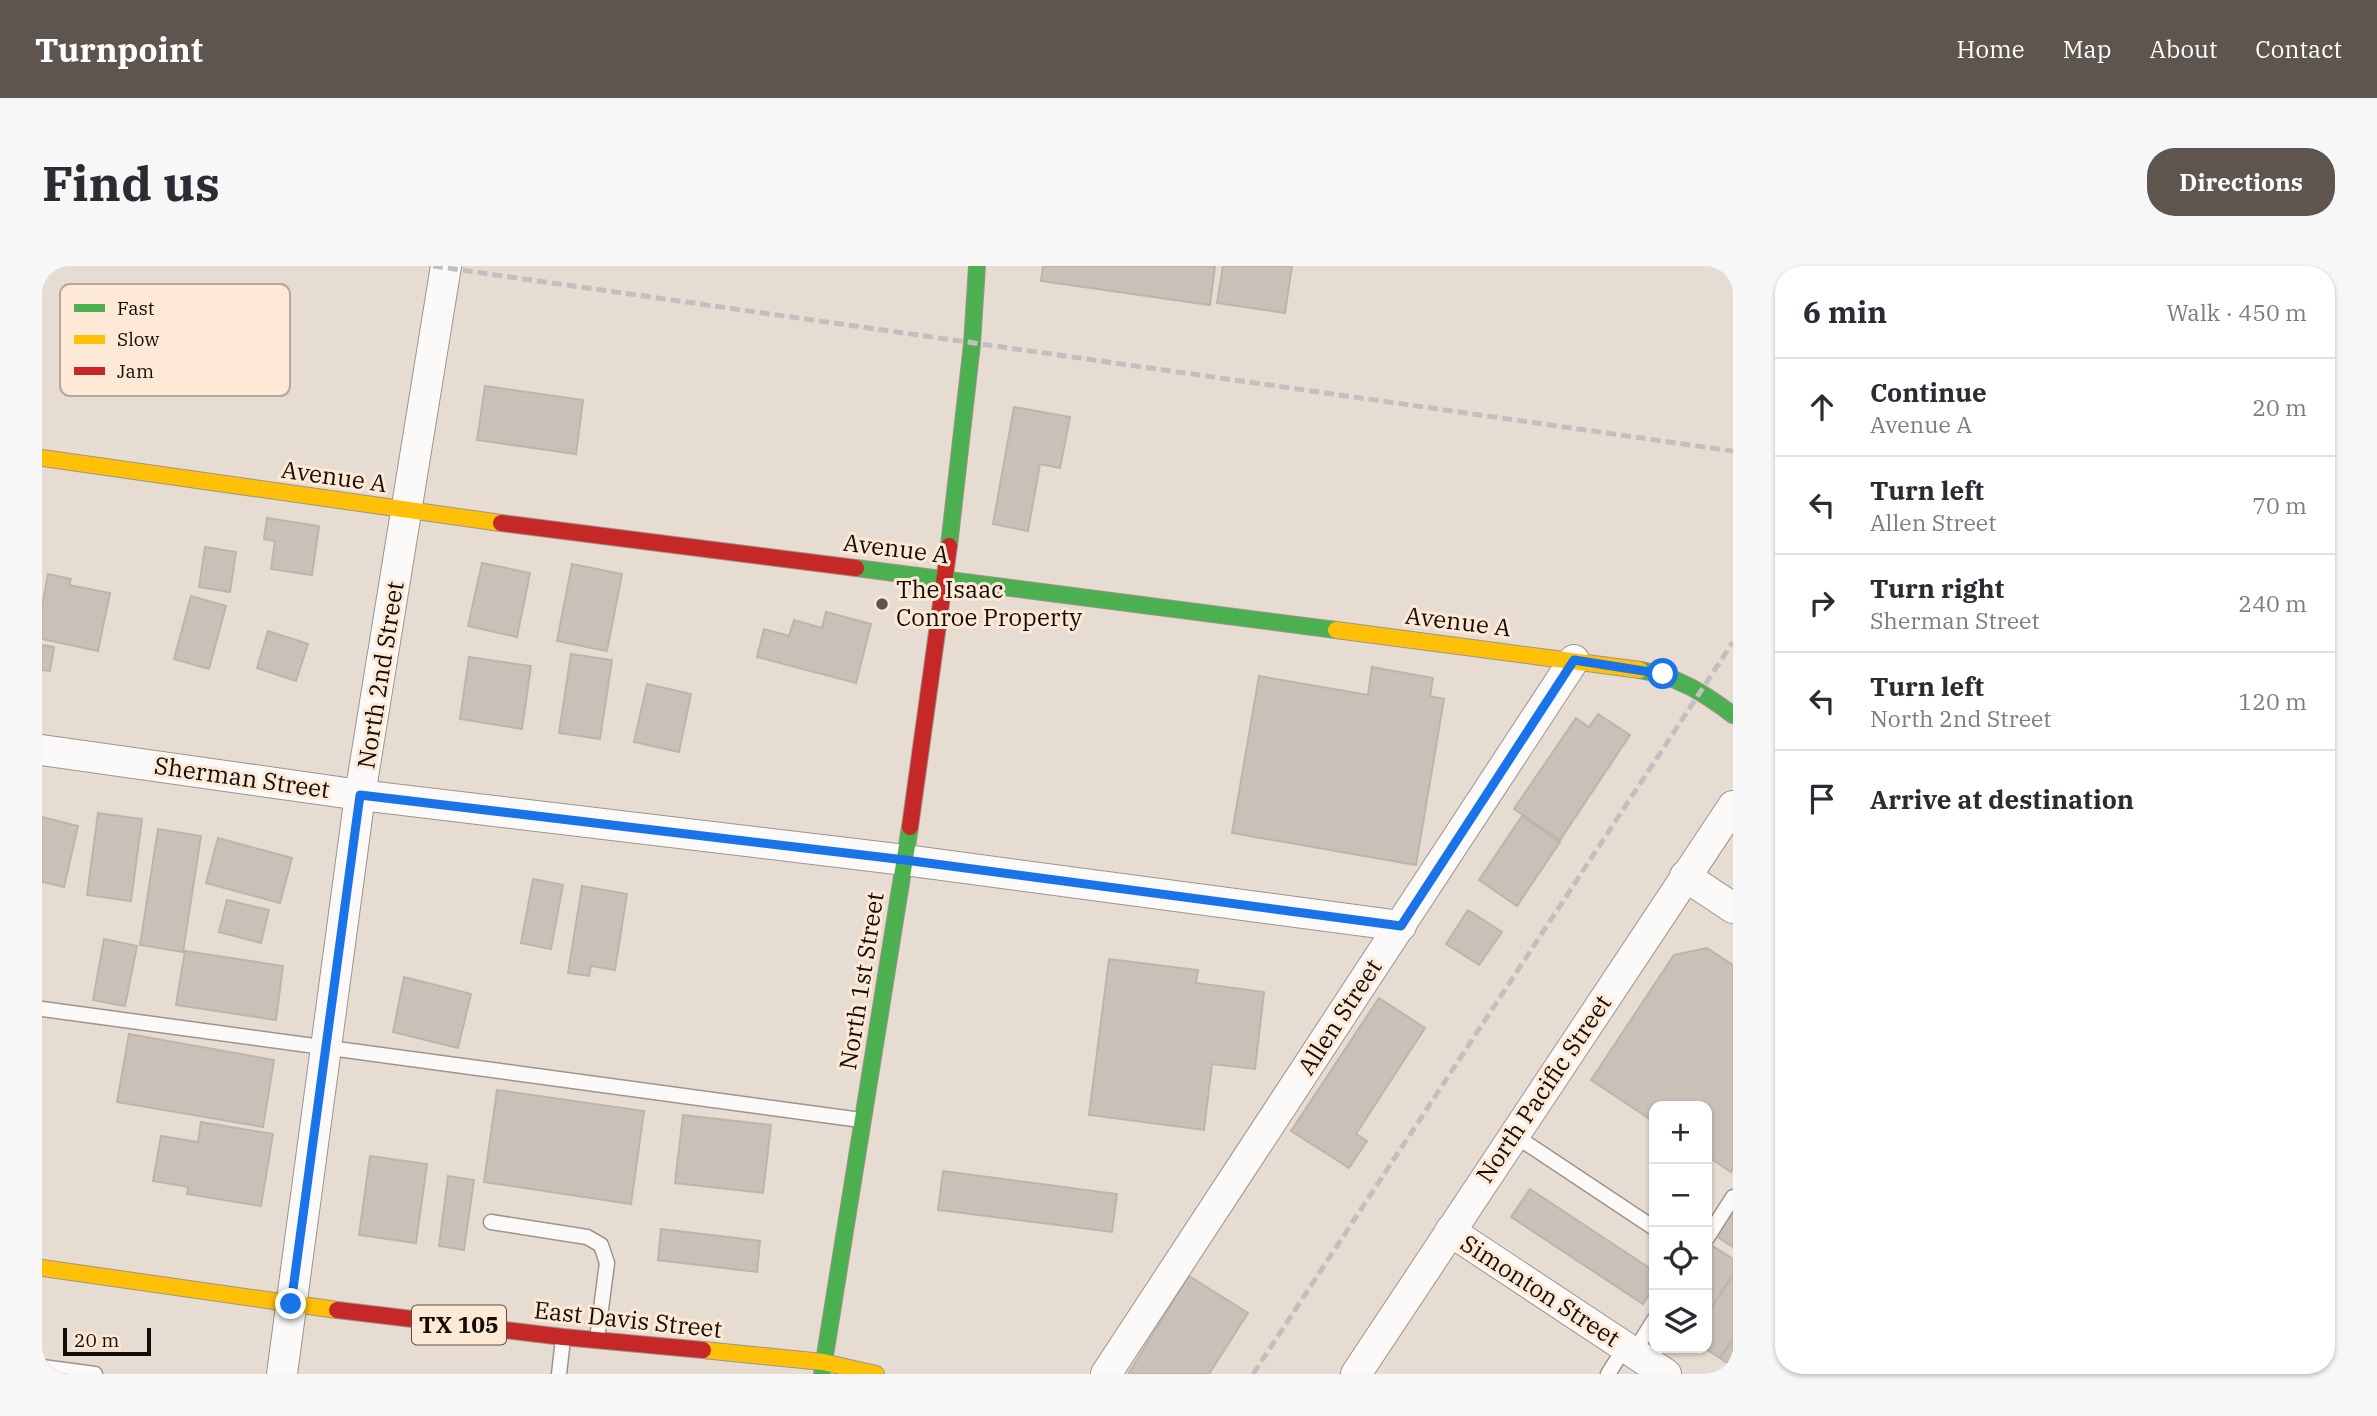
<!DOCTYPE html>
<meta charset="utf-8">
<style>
body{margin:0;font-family:"IBM Plex Serif",serif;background:#f7f7f7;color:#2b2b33}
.controls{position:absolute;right:21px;bottom:21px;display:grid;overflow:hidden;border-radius:14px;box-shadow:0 2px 5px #0004}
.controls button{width:63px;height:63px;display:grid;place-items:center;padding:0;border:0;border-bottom:2px solid #e1e1e2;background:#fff;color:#2b2b33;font:35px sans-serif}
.scale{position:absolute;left:21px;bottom:18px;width:88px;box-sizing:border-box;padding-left:7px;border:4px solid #130d07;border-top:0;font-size:19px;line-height:24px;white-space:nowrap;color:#130d07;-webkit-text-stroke:5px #fde9d6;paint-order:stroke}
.stop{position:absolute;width:21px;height:21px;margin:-16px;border:5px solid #1a73e8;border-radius:50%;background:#fff}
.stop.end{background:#1a73e8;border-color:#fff;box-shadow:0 2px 7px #0008}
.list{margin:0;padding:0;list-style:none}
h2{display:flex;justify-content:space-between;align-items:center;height:91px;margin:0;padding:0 28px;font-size:30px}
h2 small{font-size:23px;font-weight:400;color:#7c7c81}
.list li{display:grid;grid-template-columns:46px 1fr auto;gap:21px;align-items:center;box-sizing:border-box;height:98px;padding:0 28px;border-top:2px solid #e1e1e2}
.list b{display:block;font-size:26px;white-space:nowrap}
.list p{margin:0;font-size:23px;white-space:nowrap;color:#7c7c81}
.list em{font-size:23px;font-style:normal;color:#7c7c81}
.icon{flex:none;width:38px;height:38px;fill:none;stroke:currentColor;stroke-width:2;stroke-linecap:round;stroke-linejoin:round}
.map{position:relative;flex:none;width:1691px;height:1108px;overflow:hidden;border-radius:28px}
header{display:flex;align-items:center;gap:42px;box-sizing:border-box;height:98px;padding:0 35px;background:#5d554e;color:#fff}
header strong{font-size:33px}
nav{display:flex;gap:38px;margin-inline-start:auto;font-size:24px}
.intro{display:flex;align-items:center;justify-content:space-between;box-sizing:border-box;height:168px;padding:0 42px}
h1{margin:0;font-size:49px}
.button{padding:18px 32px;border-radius:28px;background:#5d554e;color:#fff;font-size:24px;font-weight:700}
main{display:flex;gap:42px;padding:0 42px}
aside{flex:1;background:#fff;border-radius:28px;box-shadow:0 2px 5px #0004}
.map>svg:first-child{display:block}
.building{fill:#c9c0b8;stroke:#bdb4ac;stroke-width:2}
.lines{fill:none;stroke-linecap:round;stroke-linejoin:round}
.lane-casing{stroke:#9d948d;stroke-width:17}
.street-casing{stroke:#9d948d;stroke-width:32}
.fast-casing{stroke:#9d948d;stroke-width:18}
.slow-casing{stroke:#9d948d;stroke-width:18}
.jam-casing{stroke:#9d948d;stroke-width:18}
.lane{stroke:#fbfaf8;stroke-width:14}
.street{stroke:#fbfaf8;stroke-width:30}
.fast{stroke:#4caf50;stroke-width:16}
.slow{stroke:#ffc107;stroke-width:16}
.jam{stroke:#c62828;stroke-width:16}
.rail{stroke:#c2c0be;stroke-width:5;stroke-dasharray:10 5;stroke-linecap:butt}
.route{stroke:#1a73e8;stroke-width:9}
.poi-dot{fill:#5d554e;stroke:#fde9d6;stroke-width:2.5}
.labels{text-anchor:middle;stroke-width:6;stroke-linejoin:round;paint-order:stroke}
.shield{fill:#fde9d6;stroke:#594f45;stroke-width:2}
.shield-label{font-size:23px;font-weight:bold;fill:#130d07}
.street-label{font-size:24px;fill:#130d07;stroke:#fde9d6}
.poi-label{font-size:24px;fill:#130d07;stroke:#fde9d6;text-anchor:start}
.key{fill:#fde9d6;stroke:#b7a798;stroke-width:2}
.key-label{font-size:19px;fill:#130d07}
</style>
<header>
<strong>Turnpoint</strong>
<nav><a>Home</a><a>Map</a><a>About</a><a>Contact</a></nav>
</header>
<div class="intro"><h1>Find us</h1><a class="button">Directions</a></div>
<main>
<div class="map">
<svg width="1691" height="1108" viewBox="0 0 1691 1108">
<rect width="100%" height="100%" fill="#e7dcd2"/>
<g class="building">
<path d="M1001 0H1173L1168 39 999 15Z"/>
<path d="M1181 0H1250L1243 47 1175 37Z"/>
<path d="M443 120 541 134 534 188 435 174Z"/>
<path d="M972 141 1028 151 1018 202 998 198 986 265 951 258Z"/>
<path d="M225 252 277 260 270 309 229 303 233 275 222 273Z"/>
<path d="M163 281 194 286 188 326 157 321Z"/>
<path d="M440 297 488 307 475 371 426 360Z"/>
<path d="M530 298 580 308 565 385 515 375Z"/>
<path d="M6 308 29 313 27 319 68 327 56 385 0 373V340Z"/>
<path d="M149 330 184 340 167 403 132 393Z"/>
<path d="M784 346 829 358 814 417 715 391 722 363 747 370 752 354 780 362Z"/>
<path d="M226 365 266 378 254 415 215 402Z"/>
<path d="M0 379 12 381 8 405 0 404Z"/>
<path d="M529 388 570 394 558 473 517 467Z"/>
<path d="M427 391 489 400 480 463 418 453Z"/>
<path d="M1330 401 1391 412 1388 430 1402 433 1374 599 1190 567 1217 410 1326 429Z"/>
<path d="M605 418 649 428 637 486 592 476Z"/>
<path d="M1556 448 1588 469 1518 574 1472 543 1534 452 1547 461Z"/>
<path d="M56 547 100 553 89 635 45 629Z"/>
<path d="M1480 550 1518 576 1475 640 1437 614Z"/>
<path d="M0 551 36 560 22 621 0 616Z"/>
<path d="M116 563 159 570 141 686 98 679Z"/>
<path d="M176 572 250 592 238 637 164 617Z"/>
<path d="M491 613 521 619 509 683 479 677Z"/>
<path d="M540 620 585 628 573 704 549 700 547 710 526 707Z"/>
<path d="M185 634 227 644 219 677 177 666Z"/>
<path d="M1426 644 1460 666 1437 699 1404 678Z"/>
<path d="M62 673 95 680 83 740 51 734Z"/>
<path d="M1665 682 1691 699V903L1689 906 1665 890V840H1612V856L1549 814 1632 689Z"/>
<path d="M143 685 241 700 234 754 134 739Z"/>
<path d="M1067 693 1156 704 1154 717 1222 726 1213 803 1170 798 1162 864 1047 849Z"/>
<path d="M362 711 429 728 416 782 351 766Z"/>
<path d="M1337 732 1383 762 1314 868 1325 875 1307 902 1249 865Z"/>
<path d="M87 768 232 794 221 861 75 836Z"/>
<path d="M455 824 602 845 589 938 442 916Z"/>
<path d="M641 849 729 859 721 927 633 917Z"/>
<path d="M159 856 231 868 219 940 145 928 146 921 111 915 119 870 156 876Z"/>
<path d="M328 890 385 898 374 977 317 969Z"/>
<path d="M901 905 1075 928 1070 966 896 944Z"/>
<path d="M406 910 432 914 422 984 397 980Z"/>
<path d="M1488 923 1612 1005V1021L1601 1038 1469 951Z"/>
<path d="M1691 939V981L1671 968Z"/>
<path d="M619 963 718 975 715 1006 616 994Z"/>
<path d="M1666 977 1691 993V1009L1665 1049Z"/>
<path d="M1691 1009V1073L1678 1092 1662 1082H1665V1049Z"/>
<path d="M1147 1010 1206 1047 1167 1108H1086Z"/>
<path d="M1691 1073V1101L1678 1092Z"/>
</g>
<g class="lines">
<defs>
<g id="lane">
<path d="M0 743 819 854"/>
<path d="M1472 869 1612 962"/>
<path d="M449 956 545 971 559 979 565 997 555 1073"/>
<path d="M1665 972 1691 931"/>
<path d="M1592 1086 1612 1054"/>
<path d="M0 1101 53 1108"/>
<path d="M517 1108 521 1073"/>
<path d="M1566 1108 1583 1081"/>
</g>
<g id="street">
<path d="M0 484 318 529 863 594 1359 660"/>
<path d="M1643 610 1691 642"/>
<path d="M1408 965 1624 1108"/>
<path d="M240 1108 318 529 404 0"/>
<path d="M1064 1108 1532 394"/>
<path d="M1314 1108 1691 540"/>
</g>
<g id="fast">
<path d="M907 280 930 78 935 0"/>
<path d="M814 302 1294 364"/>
<path d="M1598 404C1635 410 1662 427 1691 449"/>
<path d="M780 1108 868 561"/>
</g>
<g id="slow">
<path d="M0 192 459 257"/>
<path d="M1294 364 1598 404"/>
<path d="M0 1002 295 1044"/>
<path d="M661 1084 781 1096 834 1108"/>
</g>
<g id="jam">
<path d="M459 257 814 302"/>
<path d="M868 561 907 280"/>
<path d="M295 1044 521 1071 661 1084"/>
</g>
</defs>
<use href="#lane" class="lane-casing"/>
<use href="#street" class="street-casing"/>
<use href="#fast" class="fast-casing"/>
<use href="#slow" class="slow-casing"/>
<use href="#jam" class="jam-casing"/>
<use href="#lane" class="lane"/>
<use href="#street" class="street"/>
<use href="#fast" class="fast"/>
<use href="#slow" class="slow"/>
<use href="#jam" class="jam"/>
<g class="rail">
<path d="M391 0 1691 185"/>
<path d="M1211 1108 1691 376"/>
</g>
</g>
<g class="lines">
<path class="route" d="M249 1038 318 529 863 594 1359 660 1532 394 1621 408"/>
</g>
<circle class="poi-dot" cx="840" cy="338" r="7"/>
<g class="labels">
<rect class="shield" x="370" y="1039.5" width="94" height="39" rx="5"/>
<g class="shield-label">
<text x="417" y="1067">TX 105</text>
</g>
<g class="street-label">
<text transform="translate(292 211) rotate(8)" y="8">Avenue A</text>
<text transform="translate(854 283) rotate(7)" y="8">Avenue A</text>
<text transform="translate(1416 356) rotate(7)" y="8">Avenue A</text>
<text transform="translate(339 409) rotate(-81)" y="8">North 2nd Street</text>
<text transform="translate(200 512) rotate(8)" y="8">Sherman Street</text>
<text transform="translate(820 715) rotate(-81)" y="8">North 1st Street</text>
<text transform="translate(1298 751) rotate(-57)" y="8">Allen Street</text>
<text transform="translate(1502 823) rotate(-56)" y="8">North Pacific Street</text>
<text transform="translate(1498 1025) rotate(33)" y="8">Simonton Street</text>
<text transform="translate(586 1054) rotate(6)" y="8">East Davis Street</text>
</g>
<g class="poi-label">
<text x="854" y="332">The Isaac<tspan x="854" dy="28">Conroe Property</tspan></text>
</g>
</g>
<rect x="18" y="18" width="230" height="112" rx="10" class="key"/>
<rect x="32" y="38" width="31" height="8" fill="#4caf50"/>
<rect x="32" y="69" width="31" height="9" fill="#ffc107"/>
<rect x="32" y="101" width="31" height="8" fill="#c62828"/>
<g class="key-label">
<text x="75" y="49">Fast</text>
<text x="75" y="80">Slow</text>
<text x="75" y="112">Jam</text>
</g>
</svg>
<div class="controls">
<button>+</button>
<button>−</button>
<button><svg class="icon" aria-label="locate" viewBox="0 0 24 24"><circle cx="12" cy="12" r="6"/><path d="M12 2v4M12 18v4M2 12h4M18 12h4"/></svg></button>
<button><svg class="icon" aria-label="layers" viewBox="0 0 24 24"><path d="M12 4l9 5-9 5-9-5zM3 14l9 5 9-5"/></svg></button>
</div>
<div class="scale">20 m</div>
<div class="stop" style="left:1621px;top:408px"></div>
<div class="stop end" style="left:249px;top:1038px"></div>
</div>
<aside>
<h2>6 min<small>Walk · 450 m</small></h2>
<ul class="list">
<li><svg class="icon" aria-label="ahead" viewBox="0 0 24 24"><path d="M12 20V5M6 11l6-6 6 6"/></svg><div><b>Continue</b><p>Avenue A</p></div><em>20 m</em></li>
<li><svg class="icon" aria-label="left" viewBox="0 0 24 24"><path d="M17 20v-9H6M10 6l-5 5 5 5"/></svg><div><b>Turn left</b><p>Allen Street</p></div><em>70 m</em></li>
<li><svg class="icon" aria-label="right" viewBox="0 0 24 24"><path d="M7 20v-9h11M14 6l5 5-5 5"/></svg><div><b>Turn right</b><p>Sherman Street</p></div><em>240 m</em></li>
<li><svg class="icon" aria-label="left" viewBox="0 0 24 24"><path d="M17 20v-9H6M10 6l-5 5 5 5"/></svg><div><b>Turn left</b><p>North 2nd Street</p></div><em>120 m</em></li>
<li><svg class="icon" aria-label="arrive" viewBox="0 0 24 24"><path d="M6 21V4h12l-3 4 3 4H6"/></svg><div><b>Arrive at destination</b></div></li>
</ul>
</aside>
</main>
